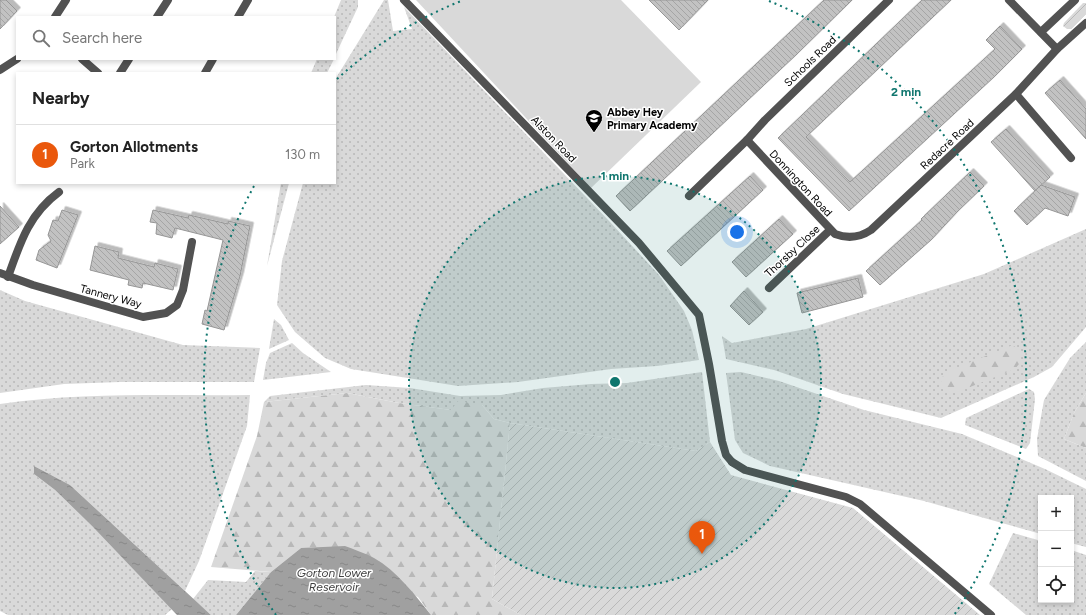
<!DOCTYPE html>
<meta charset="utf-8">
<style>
body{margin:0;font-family:Figtree,sans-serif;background:#f2f2f2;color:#222}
.controls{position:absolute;right:12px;bottom:12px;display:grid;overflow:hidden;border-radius:0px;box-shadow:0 2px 6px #0003}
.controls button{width:36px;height:36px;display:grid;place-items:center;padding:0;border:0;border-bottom:1px solid #e0e0e0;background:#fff;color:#222;font:20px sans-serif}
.you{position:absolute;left:737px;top:232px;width:14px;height:14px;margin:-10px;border:3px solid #fff;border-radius:50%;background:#1a73e8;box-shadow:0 0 0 6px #1a73e833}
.badge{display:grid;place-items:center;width:26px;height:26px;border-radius:50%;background:#ea580c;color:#fff;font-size:13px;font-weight:700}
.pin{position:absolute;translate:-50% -33px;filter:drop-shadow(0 1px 2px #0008)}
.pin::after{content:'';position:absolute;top:21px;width:14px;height:12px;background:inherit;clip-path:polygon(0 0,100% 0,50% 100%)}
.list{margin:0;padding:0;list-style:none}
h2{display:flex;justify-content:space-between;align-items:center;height:52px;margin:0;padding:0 16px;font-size:17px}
h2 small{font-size:13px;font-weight:400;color:#767676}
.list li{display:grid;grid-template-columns:26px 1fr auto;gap:12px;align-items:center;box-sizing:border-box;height:60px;padding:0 16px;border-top:1px solid #e0e0e0}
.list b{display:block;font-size:15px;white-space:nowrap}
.list p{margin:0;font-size:13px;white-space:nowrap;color:#767676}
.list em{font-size:13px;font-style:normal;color:#767676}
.icon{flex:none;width:22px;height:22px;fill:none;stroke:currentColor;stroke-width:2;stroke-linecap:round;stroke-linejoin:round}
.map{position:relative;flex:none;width:1086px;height:615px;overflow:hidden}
.search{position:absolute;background:#fff;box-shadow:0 2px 6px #0003;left:16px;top:16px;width:320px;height:44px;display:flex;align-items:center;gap:10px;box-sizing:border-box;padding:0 14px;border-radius:0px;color:#767676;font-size:15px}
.panel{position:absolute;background:#fff;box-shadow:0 2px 6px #0003;left:16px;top:72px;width:320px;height:112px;border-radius:0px}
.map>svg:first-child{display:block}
.grass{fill:url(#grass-dots)}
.forest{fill:url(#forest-firs)}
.park{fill:#d9d9d9}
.garden{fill:url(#garden-furrows)}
.water{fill:url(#water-ripples)}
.building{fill:url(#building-back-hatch);stroke:#969696;filter:url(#shadow)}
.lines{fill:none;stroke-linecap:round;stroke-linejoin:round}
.service{stroke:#525252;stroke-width:8}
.pedestrian{stroke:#525252;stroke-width:8}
.minor{stroke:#525252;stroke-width:8}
.ring{fill:none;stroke:#0f766e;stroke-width:2;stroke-dasharray:2 4}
.labels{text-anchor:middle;stroke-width:3;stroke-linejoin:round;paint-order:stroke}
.street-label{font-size:11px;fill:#000;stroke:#fff}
.poi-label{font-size:11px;font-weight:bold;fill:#000;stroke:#fff;text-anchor:start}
.water-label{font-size:12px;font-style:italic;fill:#414141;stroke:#fff}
.centre{fill:#0f766e;stroke:#fff;stroke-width:2}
.ring-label{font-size:12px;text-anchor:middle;font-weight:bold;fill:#0f766e;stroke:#fff;stroke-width:3;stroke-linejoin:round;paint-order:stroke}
</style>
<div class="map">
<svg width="1086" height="615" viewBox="0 0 1086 615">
<defs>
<pattern id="grass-dots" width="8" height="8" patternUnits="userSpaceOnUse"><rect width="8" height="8" fill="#d9d9d9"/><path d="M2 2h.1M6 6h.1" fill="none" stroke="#b8b8b8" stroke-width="1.8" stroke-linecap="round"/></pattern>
<pattern id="forest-firs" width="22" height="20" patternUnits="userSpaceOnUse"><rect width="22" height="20" fill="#d9d9d9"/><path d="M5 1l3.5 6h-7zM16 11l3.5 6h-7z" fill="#b8b8b8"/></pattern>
<pattern id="garden-furrows" width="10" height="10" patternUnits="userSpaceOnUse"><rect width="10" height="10" fill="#d9d9d9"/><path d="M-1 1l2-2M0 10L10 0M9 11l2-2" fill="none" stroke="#b8b8b8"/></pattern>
<pattern id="water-ripples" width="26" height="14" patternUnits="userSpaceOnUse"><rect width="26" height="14" fill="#a0a0a0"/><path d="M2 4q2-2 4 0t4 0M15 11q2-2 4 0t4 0" fill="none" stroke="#888"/></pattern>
<pattern id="building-back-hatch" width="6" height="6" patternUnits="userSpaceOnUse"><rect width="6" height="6" fill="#c2c2c2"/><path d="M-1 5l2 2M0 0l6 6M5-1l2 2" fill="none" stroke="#a5a5a5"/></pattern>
<filter id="shadow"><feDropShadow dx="3.5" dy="-3.5" stdDeviation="0" flood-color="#0004"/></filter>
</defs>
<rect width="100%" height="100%" fill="#fff"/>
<g class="grass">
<path d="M341 0H358V7L335 56 334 17Z"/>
<path d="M384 0H388L393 31 412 29 404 7 610 222 659 275 684 311 692 330 699 360 657 366 611 369 518 382 458 386 351 369 325 358 295 332 277 305 282 261 303 183H335L336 78Z"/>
<path d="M317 59H334L327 73H311Z"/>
<path d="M281 183H289L267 266Z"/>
<path d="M1086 229V327L1052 367 1034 377 941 418 843 394 774 370 726 359 722 336 732 343 806 329 984 274Z"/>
<path d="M0 290 25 301 183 345 260 348 254 382H120L64 384 0 393Z"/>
<path d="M274 319 281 325 289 340 269 349Z"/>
<path d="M1086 342V393L1074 413 1064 439 1086 448V481L1038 456 1037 439 1044 400 1070 358Z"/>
<path d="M292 343 303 353 331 372 263 380 266 363 270 353Z"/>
<path d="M702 372 710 442 696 451 510 423 494 419 482 405 451 410 399 403 347 393 264 402 270 396 366 385 410 388 460 396 501 395 543 388 591 384 627 383Z"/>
<path d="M741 372 779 381 864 410 962 434 1045 469 1086 489V547L1071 543V498H1041V534L924 501 770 466 743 453 735 440 726 373Z"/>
<path d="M1029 389 1034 392 1035 399 1030 443 1026 449 965 425 966 418Z"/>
<path d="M250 395 247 426 199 561 185 591 70 485 34 466V474L55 490 92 526 172 609 165 615H8L0 611V404C83 392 167 396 250 395Z"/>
<path d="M1013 533 1041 541V600H1071V550L1086 555V615H1026L989 584Z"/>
<path d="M255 571 271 572 236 615H211L193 599 208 580 246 582Z"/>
</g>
<g class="forest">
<path d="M1013 345 1021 353 1019 364 1015 369 955 393C940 394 937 382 946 372Z"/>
<path d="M347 393 399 403 451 410 458 401 482 405 494 419 510 423 492 599 521 615H431L418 597 301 548 271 572 211 567 257 436 264 402Z"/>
<path d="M1086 393V448L1064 439 1074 413Z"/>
</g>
<path class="park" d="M416 0H621L701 82 591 188Z"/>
<g class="garden">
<path d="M1083 3H1086V14L1071 29H1067L1063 26 1064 23Z"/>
<path d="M510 423 696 451 710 442 731 475 853 508 980 615H521L492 599Z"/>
</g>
<g class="water">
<path d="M34 466 70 485 211 615H177L92 526 55 490 34 474Z"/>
<path d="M345 546C355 550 365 553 374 558 397 571 415 595 431 615H236L271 572 301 548Z"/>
</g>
<g class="building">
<path d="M0 0H6L17 11 0 29Z"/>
<path d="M649 0H708L679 30Z"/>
<path d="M824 0H852L797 54 630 211 616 196Z"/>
<path d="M922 0H951L806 137 850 182 995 49 986 40 1000 26 1022 49 994 77 849 211 778 138Z"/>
<path d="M1060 80 1086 109V139L1045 93Z"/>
<path d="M1006 129 1050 177 1035 191 991 142Z"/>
<path d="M970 172 984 186 957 212 931 240 880 285 866 271 922 220 921 219Z"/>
<path d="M750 176 763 190 681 266 667 251Z"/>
<path d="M1041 185 1075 197 1068 216 1045 208 1027 225 1014 211Z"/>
<path d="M0 206 19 227 0 244Z"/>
<path d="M62 210 78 215 57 268 36 260 39 250 51 241 48 235 53 220 58 221Z"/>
<path d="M153 210 188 218 189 215 228 224V221L250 226 240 276 224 330 202 324 205 310 207 311 223 240 175 228 172 238 156 234 157 223 150 222Z"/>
<path d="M779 219 793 234 746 277 732 262Z"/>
<path d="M95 246 119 252 118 258 154 267 155 263 178 269 173 290 143 283 142 288 128 285 129 280 90 270Z"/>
<path d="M858 278 863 297 802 313 797 293Z"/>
<path d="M744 291 763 312 749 325 730 306Z"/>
</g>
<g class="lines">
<g class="service">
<path d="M157 17 168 0"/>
<path d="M120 73 129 59"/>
<path d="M8 277C20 243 29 214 59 192"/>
<path d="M732 462 745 470 846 497 860 504 991 615"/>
</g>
<path class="pedestrian" d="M769 288 830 230"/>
<g class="minor">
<path d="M404 0 639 243 699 315 709 364 722 441 726 455 732 462"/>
<path d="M1009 0 1057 49"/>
<path d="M55 17 66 0"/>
<path d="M238 17 248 0"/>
<path d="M1041 32 1075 0"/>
<path d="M82 59 98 73"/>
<path d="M0 70 17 59"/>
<path d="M205 73 213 59"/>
<path d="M1016 94 1071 158"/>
<path d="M747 140 835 234C848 239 859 238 871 230L1016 94 1057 49 1086 23"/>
<path d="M689 196 747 140 765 120 889 0"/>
<path d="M0 273 33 285 143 317 166 313 177 305 183 290 192 242"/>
</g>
</g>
<circle cx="615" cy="382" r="206" fill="#0f766e" fill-opacity=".12"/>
<g class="ring">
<circle cx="615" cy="382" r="206"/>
<path d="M276 615A411 411 0 0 1 254 186M337 79A411 411 0 0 1 461 1M769 1A411 411 0 0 1 954 615"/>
</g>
<defs>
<symbol id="school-pin" viewBox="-11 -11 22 30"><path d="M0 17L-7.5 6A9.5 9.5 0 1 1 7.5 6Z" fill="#000" stroke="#fff"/><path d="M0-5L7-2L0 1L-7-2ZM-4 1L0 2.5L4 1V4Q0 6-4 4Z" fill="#fff"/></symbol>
</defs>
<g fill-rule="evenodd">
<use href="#school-pin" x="584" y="108" width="20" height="27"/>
</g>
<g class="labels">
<g class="street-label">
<text transform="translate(810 61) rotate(-44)" y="4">Schools Road</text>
<text transform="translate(554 139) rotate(46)" y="4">Alston Road</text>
<text transform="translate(947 144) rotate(-43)" y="4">Redacre Road</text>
<text transform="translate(801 183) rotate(47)" y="4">Donnington Road</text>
<text transform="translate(792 251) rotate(-43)" y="4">Thorsby Close</text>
<text transform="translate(111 296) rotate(15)" y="4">Tannery Way</text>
</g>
<g class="poi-label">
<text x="607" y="116">Abbey Hey<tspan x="607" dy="13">Primary Academy</tspan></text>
</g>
<g class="water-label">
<text x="334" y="577">Gorton Lower<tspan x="334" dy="14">Reservoir</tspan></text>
</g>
</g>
<circle cx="615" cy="382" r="6" class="centre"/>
<g class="ring-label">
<text x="906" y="96">2 min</text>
<text x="615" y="180">1 min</text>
</g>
</svg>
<div class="controls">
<button>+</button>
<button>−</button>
<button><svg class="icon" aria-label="locate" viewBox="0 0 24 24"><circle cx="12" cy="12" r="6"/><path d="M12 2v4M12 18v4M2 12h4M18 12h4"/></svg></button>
</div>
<div class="you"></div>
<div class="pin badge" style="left:702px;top:554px">1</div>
<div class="search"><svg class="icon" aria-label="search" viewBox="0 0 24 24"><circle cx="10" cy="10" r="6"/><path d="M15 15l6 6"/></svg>Search here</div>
<section class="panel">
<h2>Nearby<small></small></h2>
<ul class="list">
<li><span class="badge">1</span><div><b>Gorton Allotments</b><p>Park</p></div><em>130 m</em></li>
</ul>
</section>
</div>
